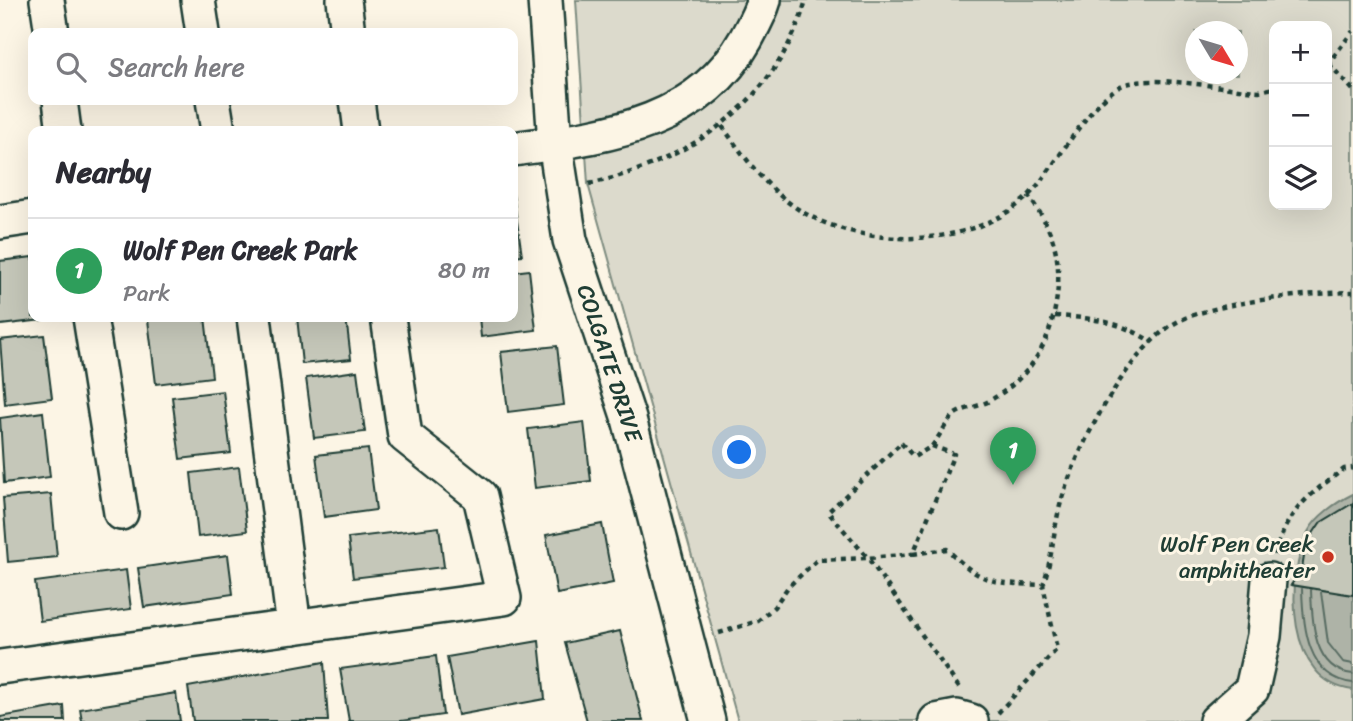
<!DOCTYPE html>
<meta charset="utf-8">
<style>
body{margin:0;font-family:Sriracha,sans-serif;background:#f2f2f3;color:#2b2b33}
.controls{position:absolute;right:21px;top:21px;display:grid;overflow:hidden;border-radius:14px;box-shadow:0 7px 28px #0002}
.controls button{width:63px;height:63px;display:grid;place-items:center;padding:0;border:0;border-bottom:2px solid #e1e1e2;background:#fff;color:#2b2b33;font:35px sans-serif}
.compass{position:absolute;left:1185px;top:21px;width:63px;height:63px;border-radius:50%;background:#fff;box-shadow:0 7px 28px #0002;rotate:128deg}
.you{position:absolute;left:740px;top:453px;width:24px;height:24px;margin:-18px;border:5px solid #fff;border-radius:50%;background:#1a73e8;box-shadow:0 0 0 10px #1a73e833}
.badge{display:grid;place-items:center;width:46px;height:46px;border-radius:50%;background:#c8321e;color:#fff;font-size:23px;font-weight:700}
.pin{position:absolute;translate:-50% -58px;filter:drop-shadow(0 2px 4px #0008)}
.pin::after{content:'';position:absolute;top:37px;width:24px;height:21px;background:inherit;clip-path:polygon(0 0,100% 0,50% 100%)}
.list{margin:0;padding:0;list-style:none}
h2{display:flex;justify-content:space-between;align-items:center;height:91px;margin:0;padding:0 28px;font-size:30px}
h2 small{font-size:23px;font-weight:400;color:#7c7c81}
.list li{display:grid;grid-template-columns:46px 1fr auto;gap:21px;align-items:center;box-sizing:border-box;height:105px;padding:0 28px;border-top:2px solid #e1e1e2}
.list b{display:block;font-size:26px;white-space:nowrap}
.list p{margin:0;font-size:23px;white-space:nowrap;color:#7c7c81}
.list em{font-size:23px;font-style:normal;color:#7c7c81}
.icon{flex:none;width:38px;height:38px;fill:none;stroke:currentColor;stroke-width:2;stroke-linecap:round;stroke-linejoin:round}
.map{position:relative;flex:none;width:1353px;height:721px;overflow:hidden}
.search{position:absolute;background:#fff;box-shadow:0 7px 28px #0002;left:28px;top:28px;width:490px;height:77px;display:flex;align-items:center;gap:18px;box-sizing:border-box;padding:0 24px;border-radius:14px;color:#7c7c81;font-size:26px}
.panel{position:absolute;background:#fff;box-shadow:0 7px 28px #0002;left:28px;top:126px;width:490px;height:196px;border-radius:14px}
.map>svg:first-child{display:block}
.green{fill:#dcdacc;stroke:#7e8c80;stroke-width:2;fill-rule:evenodd}
.water{fill:#aeb3a7;stroke:#758479;stroke-width:2}
.lines{fill:none;stroke-linecap:round;stroke-linejoin:round}
.shore{stroke:#586c62;stroke-width:2}
.building{fill:#c5c7b9;stroke:#1f3d34;stroke-width:2}
.minor-casing{stroke:#1f3d34;stroke-width:38}
.path{stroke:#1f3d34;stroke-width:4.5;stroke-dasharray:5 5;stroke-linecap:butt}
.minor{stroke:#fcf5e5;stroke-width:33}
.poi-dot{fill:#c8321e;stroke:#fcf5e5;stroke-width:2.5}
.labels{text-anchor:middle;stroke-width:6;stroke-linejoin:round;paint-order:stroke}
.street-label{font-size:23px;fill:#1f3d34;stroke:#fcf5e5}
.poi-label{font-size:23px;fill:#1f3d34;stroke:#fcf5e5;text-anchor:end}
</style>
<div class="map">
<svg width="1353" height="721" viewBox="0 0 1353 721">
<rect width="100%" height="100%" fill="#fcf5e5"/>
<filter id="ink" filterUnits="userSpaceOnUse"><feTurbulence type="fractalNoise" baseFrequency=".0143" numOctaves="2"/><feDisplacementMap in="SourceGraphic" scale="14" xChannelSelector="R" yChannelSelector="G"/><feConvolveMatrix kernelMatrix="1 2 1 2 8 2 1 2 1" color-interpolation-filters="sRGB"/></filter>
<g filter="url(#ink)">
<path class="green" d="M576 0H1353V721H738L588 184ZM1274 26H1327V205H1274ZM1196 32H1238V74H1196Z"/>
<path class="water" d="M1353 494V690C1286 683 1285 579 1308 532 1316 516 1337 502 1353 494Z"/>
<g class="lines">
<g class="shore">
<path d="M1302 589C1303 626 1307 678 1353 683"/>
<path d="M1311 590C1312 621 1313 670 1353 674"/>
<path d="M1321 592 1328 643 1343 662 1353 664"/>
</g>
</g>
<g class="building">
<path d="M513 194 522 255 513 256Z"/>
<path d="M33 257V317H42V320L0 325V261Z"/>
<path d="M529 270 536 330 481 337 479 317H513V272Z"/>
<path d="M177 317H205L212 377 156 384 148 320Z"/>
<path d="M297 317H346L351 359 302 364Z"/>
<path d="M44 335 52 398 5 404 0 340Z"/>
<path d="M557 346 564 405 508 412 501 352Z"/>
<path d="M357 371 365 432 314 438 306 378Z"/>
<path d="M223 391 231 453 180 459 172 397Z"/>
<path d="M43 412 50 477 4 483 0 418Z"/>
<path d="M584 422 591 481 535 488 528 429Z"/>
<path d="M368 449 376 510 324 517 316 455Z"/>
<path d="M239 467 247 531 198 537 191 473Z"/>
<path d="M51 494 57 557 8 562 3 498Z"/>
<path d="M1353 503V595L1291 585 1302 569 1306 544 1320 523Z"/>
<path d="M602 524 613 583 557 594 546 535Z"/>
<path d="M439 527 444 567 353 578 348 538Z"/>
<path d="M228 555 233 594 144 607 138 568Z"/>
<path d="M126 570 131 609 40 621 35 582Z"/>
<path d="M620 631 643 721H587L565 643Z"/>
<path d="M539 641 545 699 458 715 447 657Z"/>
<path d="M436 656 443 715 401 721H349L340 669Z"/>
<path d="M324 662 328 721H193L188 687Z"/>
<path d="M176 693 180 721H82L80 709Z"/>
<path d="M64 706 65 721H0V717Z"/>
</g>
<g class="lines">
<defs>
<g id="minor">
<path d="M47 0 52 33"/>
<path d="M198 0 203 33"/>
<path d="M344 0 348 33"/>
<path d="M545 0 555 143 570 240 629 419 708 721"/>
<path d="M60 100 64 131"/>
<path d="M213 100 218 131"/>
<path d="M357 100 361 131"/>
<path d="M513 149C603 136 697 127 746 39 753 26 760 14 764 0"/>
<path d="M0 222 33 217"/>
<path d="M90 317 121 513"/>
<path d="M254 317 294 627"/>
<path d="M0 667 504 598 480 496 405 436 388 317"/>
<path d="M936 721 957 717 971 721"/>
<path d="M1216 721 1252 689 1264 636 1269 580"/>
</g>
</defs>
<use href="#minor" class="minor-casing"/>
<g class="path">
<path d="M1329 64 1353 90"/>
<path d="M1327 65 1353 31"/>
<path d="M722 126C743 155 763 184 792 205 854 250 973 252 1030 194 1056 167 1093 94 1126 84 1157 75 1225 89 1259 91L1274 88"/>
<path d="M589 184C688 162 777 103 806 0"/>
<path d="M1055 316C1094 318 1119 321 1152 342"/>
<path d="M901 443 914 457 932 446 954 454 913 554 868 558 828 512Z"/>
<path d="M932 446C939 437 946 423 954 415 963 408 979 407 989 401 1035 375 1054 336 1058 286 1060 250 1050 224 1028 196"/>
<path d="M913 554 947 549C983 585 993 583 1043 585 1053 556 1053 530 1061 502 1076 449 1129 346 1179 321 1216 302 1310 293 1353 292"/>
<path d="M1275 555C1286 511 1309 495 1344 469L1353 468"/>
<path d="M719 633 758 621 774 607 788 587 817 560 868 558 960 689"/>
<path d="M998 713 1057 649 1043 585"/>
</g>
<use href="#minor" class="minor"/>
</g>
</g>
<circle class="poi-dot" cx="1328" cy="557" r="7"/>
<g class="labels">
<g class="street-label">
<text transform="translate(610 363) rotate(72)" y="8">COLGATE DRIVE</text>
</g>
<g class="poi-label">
<text x="1314" y="552">Wolf Pen Creek<tspan x="1314" dy="26">amphitheater</tspan></text>
</g>
</g>
</svg>
<div class="controls">
<button>+</button>
<button>−</button>
<button><svg class="icon" aria-label="layers" viewBox="0 0 24 24"><path d="M12 4l9 5-9 5-9-5zM3 14l9 5 9-5"/></svg></button>
</div>
<svg class="compass" viewBox="-18 -18 36 36"><path d="M0-13l5 13h-10z" fill="#e53935"/><path d="M0 13l5-13h-10z" fill="#7c7c81"/></svg>
<div class="you"></div>
<div class="pin badge" style="left:1013px;top:485px;background:#2e9e5b">1</div>
<div class="search"><svg class="icon" aria-label="search" viewBox="0 0 24 24"><circle cx="10" cy="10" r="6"/><path d="M15 15l6 6"/></svg>Search here</div>
<section class="panel">
<h2>Nearby<small></small></h2>
<ul class="list">
<li><span class="badge" style="background:#2e9e5b">1</span><div><b>Wolf Pen Creek Park</b><p>Park</p></div><em>80 m</em></li>
</ul>
</section>
</div>
